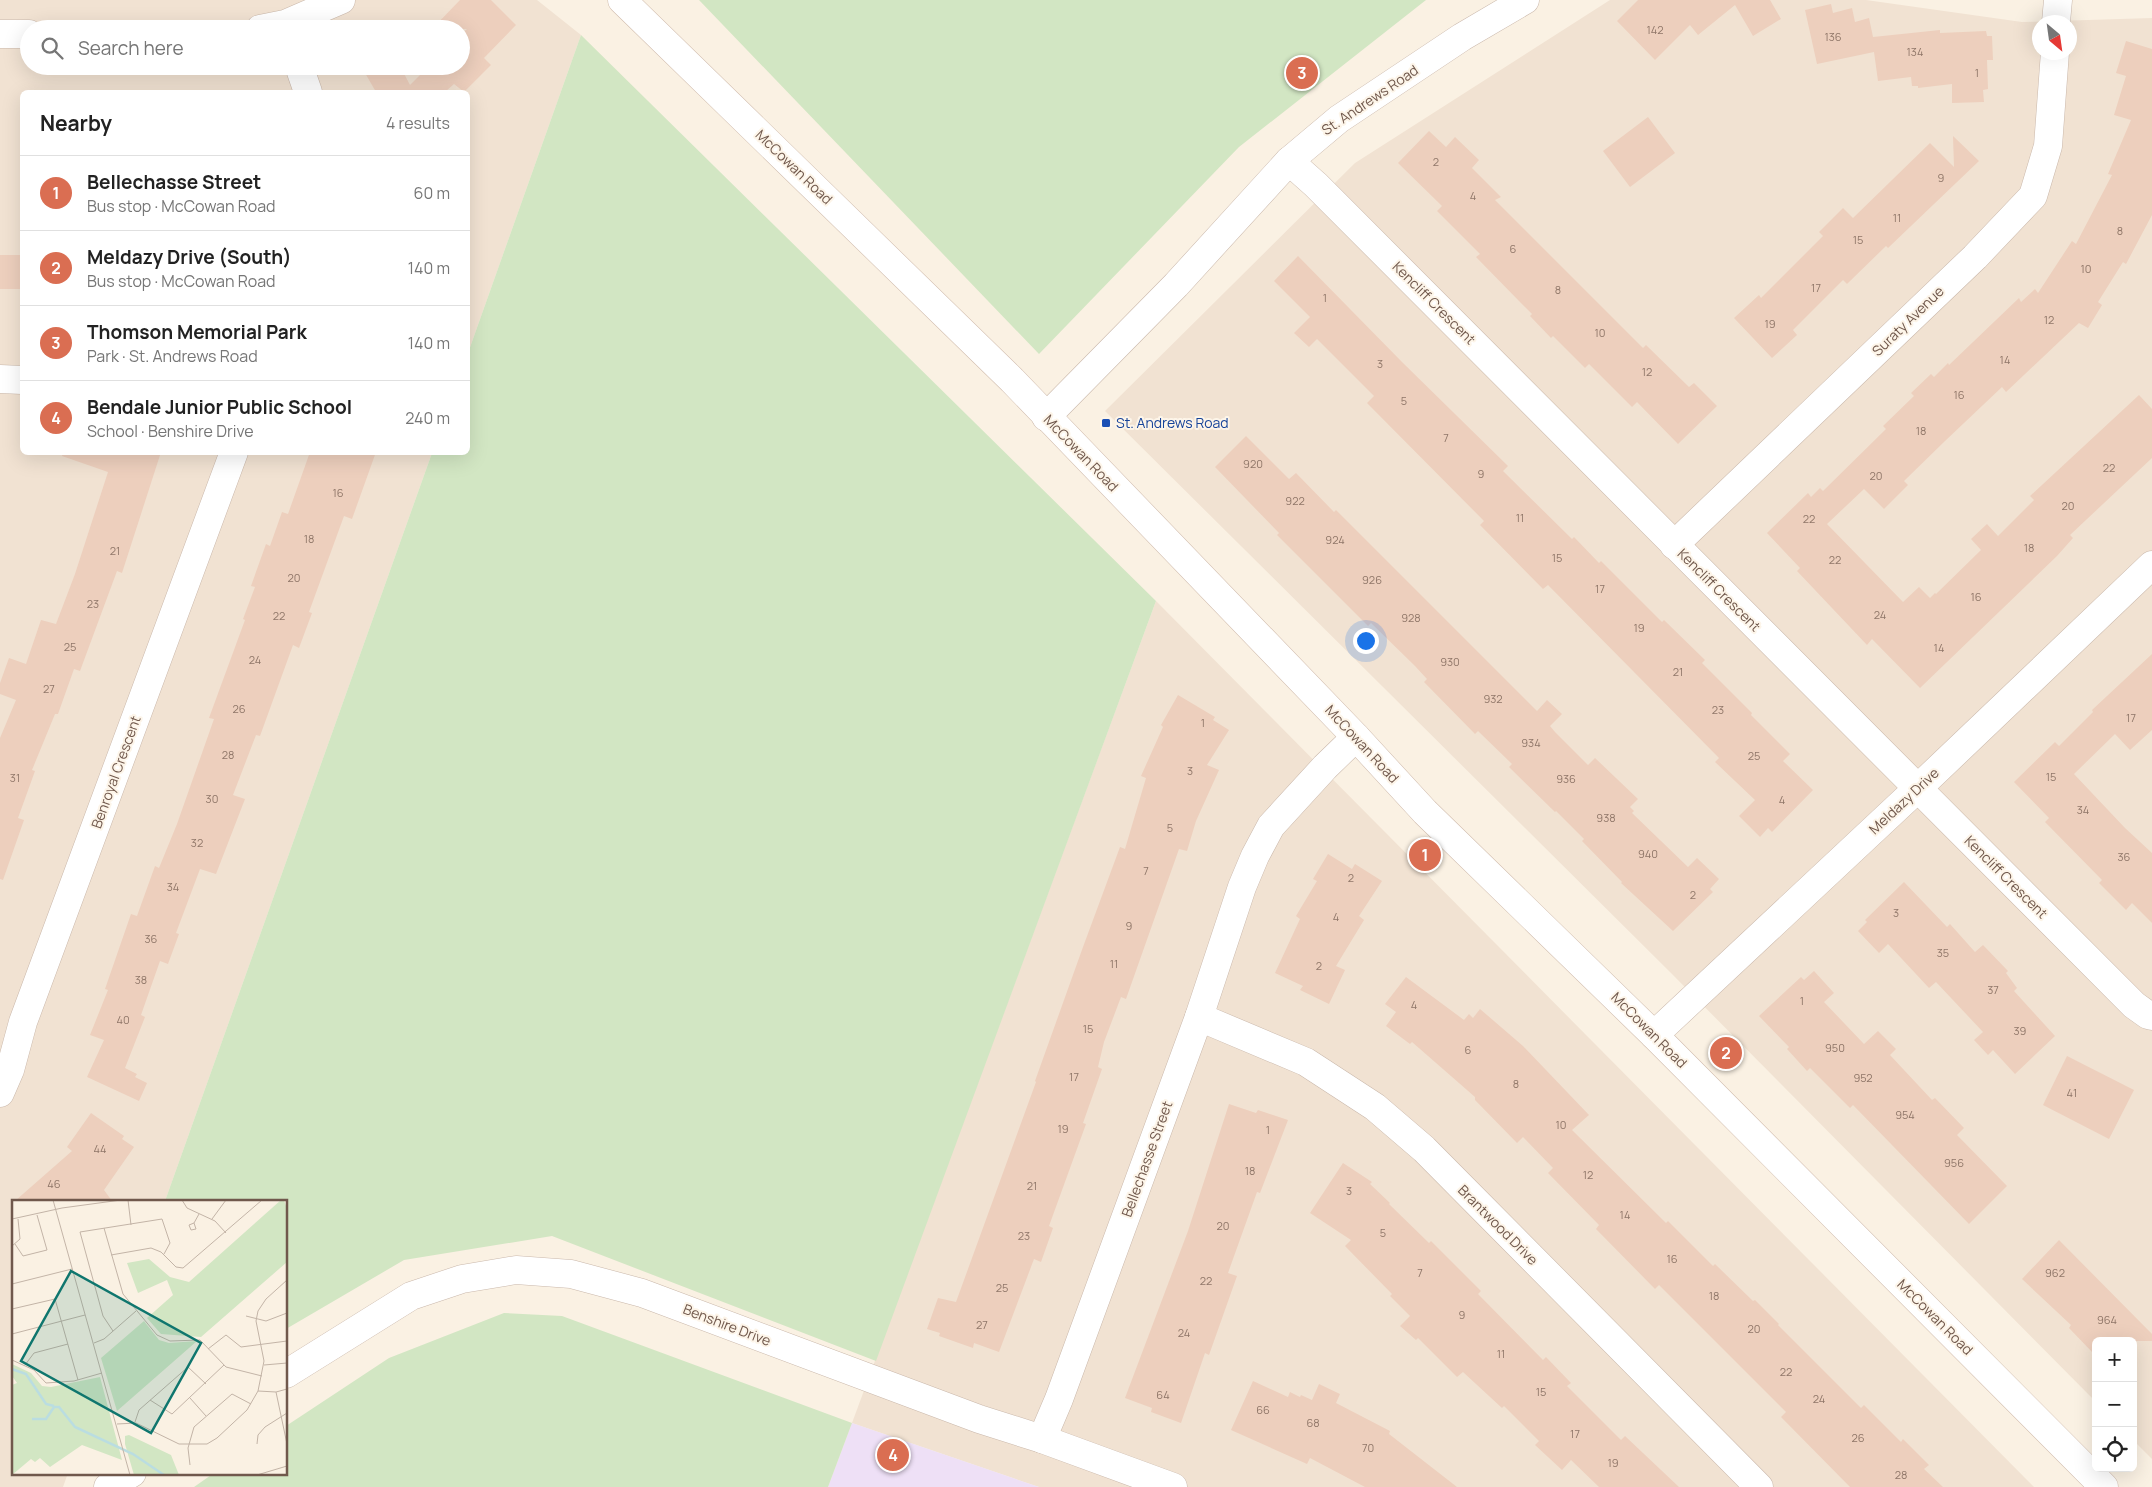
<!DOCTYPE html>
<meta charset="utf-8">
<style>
body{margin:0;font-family:Manrope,sans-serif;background:#f2f2f2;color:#222}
.controls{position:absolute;right:15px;bottom:15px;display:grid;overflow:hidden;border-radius:8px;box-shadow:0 5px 20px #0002}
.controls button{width:45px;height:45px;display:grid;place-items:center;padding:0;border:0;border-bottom:1px solid #e0e0e0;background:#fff;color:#222;font:25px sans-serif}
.compass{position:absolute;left:2032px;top:15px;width:45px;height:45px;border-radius:50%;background:#fff;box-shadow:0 5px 20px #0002;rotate:151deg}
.you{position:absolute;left:1365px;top:640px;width:18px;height:18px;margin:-12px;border:4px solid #fff;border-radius:50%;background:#1a73e8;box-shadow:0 0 0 8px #1a73e833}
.badge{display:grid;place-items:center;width:32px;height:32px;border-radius:50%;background:#da6e52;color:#fff;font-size:16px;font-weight:700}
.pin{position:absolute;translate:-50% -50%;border:2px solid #fff;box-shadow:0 1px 5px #0006}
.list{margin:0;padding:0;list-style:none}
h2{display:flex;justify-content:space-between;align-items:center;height:65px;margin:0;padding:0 20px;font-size:21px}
h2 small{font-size:16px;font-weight:400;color:#767676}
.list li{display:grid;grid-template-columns:32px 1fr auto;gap:15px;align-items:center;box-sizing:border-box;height:75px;padding:0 20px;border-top:1px solid #e0e0e0}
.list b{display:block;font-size:19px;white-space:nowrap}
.list p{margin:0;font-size:16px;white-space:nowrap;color:#767676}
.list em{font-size:16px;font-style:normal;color:#767676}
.icon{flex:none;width:28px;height:28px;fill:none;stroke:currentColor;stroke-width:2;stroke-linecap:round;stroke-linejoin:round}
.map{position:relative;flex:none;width:2152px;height:1487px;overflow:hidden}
.search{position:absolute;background:#fff;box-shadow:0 5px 20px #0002;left:20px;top:20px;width:450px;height:55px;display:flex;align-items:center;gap:12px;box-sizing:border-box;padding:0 18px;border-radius:28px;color:#767676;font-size:19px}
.panel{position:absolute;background:#fff;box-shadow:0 5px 20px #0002;left:20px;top:90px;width:450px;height:365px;border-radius:8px}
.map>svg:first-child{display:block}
.residential{fill:#f1e2d2;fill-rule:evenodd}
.education{fill:#eee0f6}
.green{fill:#d2e6c3}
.building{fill:#edcfbd}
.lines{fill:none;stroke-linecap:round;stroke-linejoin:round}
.street-casing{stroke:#cab8ab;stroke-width:29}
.secondary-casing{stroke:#cfbaab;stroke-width:29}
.street{stroke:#fff;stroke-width:28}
.secondary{stroke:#fff;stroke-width:28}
.transit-dot{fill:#1a4fb4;stroke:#fdf5e9;stroke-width:2}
.labels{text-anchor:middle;stroke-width:4;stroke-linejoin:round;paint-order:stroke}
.number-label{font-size:11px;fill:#8f7668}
.street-label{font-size:14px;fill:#70584c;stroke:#fdf5e9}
.transit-label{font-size:14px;fill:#164399;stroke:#fdf5e9;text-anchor:start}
.inset-river{fill:none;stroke:#badde1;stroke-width:2.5}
.inset-road{fill:none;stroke:#c3b4a7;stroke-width:1}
.view{fill:#0f766e;fill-opacity:0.15;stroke:#0f766e;stroke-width:2.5}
.inset-edge{fill:none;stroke:#70584c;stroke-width:2.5}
</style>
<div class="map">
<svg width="2152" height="1487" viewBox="0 0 2152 1487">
<rect width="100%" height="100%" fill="#faf1e3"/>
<g class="residential">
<path d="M0 0H537L581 35 468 353V92H22V452L432 453 165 1201H14V1473H68L63 1487H0ZM29 29H461V66H29Z"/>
<path d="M1610 0H1866L2022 22 2152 18V1459L2133 1440V1341H2096V1402L1670 972 1105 411 1355 163ZM2040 22H2070V52H2040Z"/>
<path d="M1156 601 2034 1487H1039L852 1423Z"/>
</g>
<path class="education" d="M852 1423 1039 1487H828Z"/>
<g class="green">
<path d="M699 0H1426L1239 147 1039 354Z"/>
<path d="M581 35 1156 601 876 1361 552 1236 404 1260 286 1329V1201H165L432 453 468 452V353Z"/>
<path d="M504 1313 562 1316 852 1423 828 1487H194L214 1473H286V1426L389 1358Z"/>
</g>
<g class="building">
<path d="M460 0H491L516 25 484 58 491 65 464 92 454 84 445 92H376L361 66H400L410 85 429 66H461V34L467 29H432Z"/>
<path d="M1638 0H1770L1781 19 1753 36 1735 5 1698 35 1690 25 1655 60 1617 21Z"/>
<path d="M1831 4 1833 13 1852 8 1855 22 1869 18 1873 37 1940 30V33L1986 31 1987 36H1992L1993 60H1987L1988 89 1983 90 1984 102 1952 103V84L1918 88V86H1912L1911 77 1878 81 1874 52 1817 64 1805 10Z"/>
<path d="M2126 41 2152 49V215L2126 264 2123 262 2098 302 2102 305 2088 328 2079 323 2006 392 2002 387 1945 441 1904 481 1908 485 1884 509 1864 489 1827 524 1903 602 1919 587 1930 598 1935 593 1936 594 1981 550 1971 539 1987 524 1998 536 2034 500 2030 496 2139 395 2152 409V458L2070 535 2073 538 2057 556 1920 688 1872 639 1867 645 1797 571 1800 568 1767 533 1808 493 1811 497 1820 488 1823 491 1886 429 1883 426 1914 396 1911 393 1931 374 1934 377 1948 363 1949 365 2019 298 2021 302 2035 289 2038 293 2072 241 2076 244 2112 175 2108 174 2131 120 2114 115 2126 76 2116 73Z"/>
<path d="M1648 117 1675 153 1630 187 1603 151Z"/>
<path d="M1429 131 1446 147 1455 137 1479 160 1472 168 1501 197 1495 200 1643 348 1646 345 1689 387 1694 383 1717 406 1678 444 1637 402 1632 407 1589 364 1585 368 1553 336 1551 338 1530 316 1532 314 1519 301 1476 257 1480 254 1437 211 1442 206 1398 163Z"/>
<path d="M1953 136 1979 161 1888 248 1886 246 1847 284 1843 280 1793 330 1797 335 1772 358 1734 318 1759 295 1761 298 1823 236 1819 232 1843 208 1853 218 1930 143 1954 167Z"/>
<rect x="0" y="255" width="22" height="34"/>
<path d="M1298 256 1402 362 1508 466 1503 471 1572 539 1574 537 1599 563 1601 561 1662 622 1664 620 1705 660 1702 663 1752 713 1751 715 1790 754 1783 761 1813 790 1772 832 1768 828 1760 837 1739 816 1755 800 1715 762 1719 758 1548 585 1543 589 1480 525 1484 521 1367 403 1374 396 1317 339 1309 347 1294 333 1310 317 1274 281Z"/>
<path d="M1246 436 1289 479 1296 473 1334 512 1336 510 1537 711 1547 700 1562 714 1550 726 1555 732 1588 765 1595 758 1638 799 1630 807 1634 811 1632 813 1688 867 1697 858 1719 879 1710 889 1713 892 1673 931 1621 883 1622 882 1582 841 1584 839 1556 811 1555 812 1509 767 1512 764 1478 731 1475 734 1424 682 1427 679 1415 666 1371 623 1368 626 1277 535 1279 533 1215 467Z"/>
<path d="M63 452H161L122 573 117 571 80 671 74 669 58 714H55L32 770 35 771 18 818 24 820 3 880 0 879V738L16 700 0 694V683L9 658 26 664 41 620 56 624 75 574 108 472 62 456Z"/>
<path d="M310 452H376L352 519 344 516 309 612 312 613 299 648 293 645 260 736 256 735 233 795 245 799 216 874 200 869 176 933 179 934 168 964 160 961 141 1015 145 1017 125 1068 137 1074 135 1077 147 1083 139 1101 87 1077 104 1040 90 1035 108 990 105 989 131 914 137 916 155 866 159 868 177 824 214 719 209 718 245 620 243 619 255 587 251 586 266 544 270 546 282 512 288 514Z"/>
<path d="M2152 654V730L2130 750 2115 734 2074 774 2125 828 2152 853V923L2132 903 2126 910 2099 883 2102 880 2045 822 2049 818 2014 782 2055 742 2059 746 2093 712 2092 710Z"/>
<path d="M1178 695 1215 717 1213 720 1229 730 1207 765 1219 770 1196 821 1187 851 1179 849 1126 999 1121 997 1104 1042 1098 1067 1102 1069 1083 1123 1086 1124 1049 1226 1053 1228 1041 1262 1034 1259 999 1352 974 1343 973 1348 939 1336 940 1333 927 1329 938 1298 956 1302 1036 1082 1035 1081 1083 947 1120 847 1125 849 1146 778 1141 776 1163 727 1161 725Z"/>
<path d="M1328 854 1352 869 1355 864 1382 881 1359 916 1364 920 1336 966 1345 970 1329 1004 1300 990 1303 986 1275 973 1300 919 1296 916 1317 881 1313 879Z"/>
<path d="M1904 882 1947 927 1950 924 1975 952 1983 945 2008 971 2006 973 2017 988 2014 991 2055 1036 2015 1074 1993 1050 1988 1055 1974 1040 1983 1032 1936 982 1929 988 1888 944 1879 953 1858 931 1867 922 1865 920Z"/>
<path d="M1814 971 1834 993 1824 1002 1864 1044 1878 1031 1896 1049 1890 1055 1932 1100 1935 1098 1964 1128 1957 1135 2007 1186 1969 1224 1853 1105 1850 1108 1810 1068 1807 1071 1787 1049 1789 1047 1759 1016 1801 977 1804 980Z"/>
<path d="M1406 977 1464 1020 1469 1014 1473 1018 1480 1009 1523 1046 1589 1115 1572 1130 1666 1223 1668 1221 1713 1266 1715 1264 1753 1301 1755 1300 1779 1324 1778 1325 1861 1408 1864 1405 1901 1442 1903 1439 1929 1465 1924 1469 1943 1487H1850L1781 1417 1786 1412 1659 1285 1655 1289 1596 1229 1599 1225 1548 1173 1553 1168 1523 1137 1517 1143 1475 1100V1097L1412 1042 1410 1044 1386 1026 1396 1012 1385 1004Z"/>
<path d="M2067 1056 2134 1090 2109 1139 2043 1105Z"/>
<path d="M1229 1104 1256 1113 1258 1110 1288 1120 1260 1193 1257 1192 1228 1273 1237 1276 1209 1355 1205 1353 1181 1423 1151 1412 1152 1408 1125 1398 1188 1231Z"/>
<path d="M91 1113 124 1136 122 1139 134 1147 104 1190 112 1201H15L72 1151 67 1147Z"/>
<path d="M1343 1163 1372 1182 1370 1184 1390 1203 1389 1204 1429 1243 1431 1241 1481 1291 1478 1294 1543 1360 1546 1357 1571 1383 1567 1386 1621 1440 1625 1436 1679 1487H1599L1571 1460 1562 1470 1535 1445 1539 1441 1504 1406 1502 1408 1463 1372 1457 1377 1418 1338 1416 1340 1400 1326 1410 1316 1390 1296 1392 1294 1345 1246 1351 1240 1310 1213Z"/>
<path d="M2059 1240 2152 1334V1341H2096V1350L2093 1353 2069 1328 2071 1325 2022 1279Z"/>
<path d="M1253 1381 1288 1397 1290 1392 1300 1397 1301 1395 1312 1400 1319 1384 1340 1394 1336 1403 1390 1431 1389 1434 1457 1487H1365L1310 1458 1307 1464 1231 1430Z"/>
</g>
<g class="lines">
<defs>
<g id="street">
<path d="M2056 22 2058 0"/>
<path d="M260 29 285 24 341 0"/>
<path d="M0 34H29"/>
<path d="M299 66 308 92"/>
<path d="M1289 161 1316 185 2134 1005 2148 1015 2152 1016"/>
<path d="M0 379 22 380"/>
<path d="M1046 417 1176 285 1289 161 1339 119 1462 37 1525 0"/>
<path d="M1674 545 1975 257 2033 196 2048 146 2055 52"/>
<path d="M1199 1017 1306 1062 1375 1107 1424 1149 1759 1487"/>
<path d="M1654 1035 1917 789 2152 565"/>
<path d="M0 1093 10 1070 23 1022 234 452"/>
<path d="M286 1374 411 1296 462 1279 516 1270 571 1274 642 1293 979 1419 1042 1439 1173 1487"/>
<path d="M1042 1439 1059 1399 1199 1017 1242 887 1255 856 1271 826 1325 767 1356 737"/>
<path d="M108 1487 132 1473"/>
</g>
<path id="secondary" d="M622 0 1012 380 1356 737 1425 812 1654 1035 2104 1487"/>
</defs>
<use href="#street" class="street-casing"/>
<use href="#secondary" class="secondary-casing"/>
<use href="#street" class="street"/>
<use href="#secondary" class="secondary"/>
</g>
<rect class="transit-dot" x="1101" y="418" width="10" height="10" rx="2.5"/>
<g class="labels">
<g class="number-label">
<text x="1655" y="34">142</text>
<text x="1833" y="41">136</text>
<text x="1915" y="56">134</text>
<text x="1977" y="77">1</text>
<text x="1436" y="166">2</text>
<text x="1941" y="182">9</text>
<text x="1473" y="200">4</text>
<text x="1897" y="222">11</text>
<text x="2120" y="235">8</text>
<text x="1858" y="244">15</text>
<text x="1513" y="253">6</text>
<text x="2086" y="273">10</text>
<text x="1816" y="292">17</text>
<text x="1558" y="294">8</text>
<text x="1325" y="302">1</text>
<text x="2049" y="324">12</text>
<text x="1770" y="328">19</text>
<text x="1600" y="337">10</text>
<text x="2005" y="364">14</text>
<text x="1380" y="368">3</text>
<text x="1647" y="376">12</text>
<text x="1959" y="399">16</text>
<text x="1404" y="405">5</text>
<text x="1921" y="435">18</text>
<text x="1446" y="442">7</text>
<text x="1253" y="468">920</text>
<text x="2109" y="472">22</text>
<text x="1481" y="478">9</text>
<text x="1876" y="480">20</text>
<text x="338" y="497">16</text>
<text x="1295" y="505">922</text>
<text x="2068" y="510">20</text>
<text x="1520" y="522">11</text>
<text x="1809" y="523">22</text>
<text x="309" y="543">18</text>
<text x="1335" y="544">924</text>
<text x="2029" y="552">18</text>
<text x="115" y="555">21</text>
<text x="1557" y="562">15</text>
<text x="1835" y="564">22</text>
<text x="294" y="582">20</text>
<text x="1372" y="584">926</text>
<text x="1600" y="593">17</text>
<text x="1976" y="601">16</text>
<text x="93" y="608">23</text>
<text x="1880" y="619">24</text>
<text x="279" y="620">22</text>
<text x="1411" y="622">928</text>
<text x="1639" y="632">19</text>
<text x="70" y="651">25</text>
<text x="1939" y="652">14</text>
<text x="255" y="664">24</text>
<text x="1450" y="666">930</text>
<text x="1678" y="676">21</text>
<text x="49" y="693">27</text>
<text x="1493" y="703">932</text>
<text x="239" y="713">26</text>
<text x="1718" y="714">23</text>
<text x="2131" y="722">17</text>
<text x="1203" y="727">1</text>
<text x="1531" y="747">934</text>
<text x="228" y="759">28</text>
<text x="1754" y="760">25</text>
<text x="1190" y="775">3</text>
<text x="2051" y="781">15</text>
<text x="15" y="782">31</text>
<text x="1566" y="783">936</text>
<text x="212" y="803">30</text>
<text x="1782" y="804">4</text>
<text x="2083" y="814">34</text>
<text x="1606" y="822">938</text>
<text x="1170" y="832">5</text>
<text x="197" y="847">32</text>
<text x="1648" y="858">940</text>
<text x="2124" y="861">36</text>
<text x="1146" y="875">7</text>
<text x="1351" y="882">2</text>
<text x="173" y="891">34</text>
<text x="1693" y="899">2</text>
<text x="1896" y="917">3</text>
<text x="1336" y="921">4</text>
<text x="1129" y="930">9</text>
<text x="151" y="943">36</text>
<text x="1943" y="957">35</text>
<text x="1114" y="968">11</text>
<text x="1319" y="970">2</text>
<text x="141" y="984">38</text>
<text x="1993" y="994">37</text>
<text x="1802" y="1005">1</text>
<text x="1414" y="1009">4</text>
<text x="123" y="1024">40</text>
<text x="1088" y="1033">15</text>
<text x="2020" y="1035">39</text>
<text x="1835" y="1052">950</text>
<text x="1468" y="1054">6</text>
<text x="1074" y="1081">17</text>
<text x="1863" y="1082">952</text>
<text x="1516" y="1088">8</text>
<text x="2072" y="1097">41</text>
<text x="1905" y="1119">954</text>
<text x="1561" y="1129">10</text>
<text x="1063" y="1133">19</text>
<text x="1268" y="1134">1</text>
<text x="100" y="1153">44</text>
<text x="1954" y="1167">956</text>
<text x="1250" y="1175">18</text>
<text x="1588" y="1179">12</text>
<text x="54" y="1188">46</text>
<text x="1032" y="1190">21</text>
<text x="1349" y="1195">3</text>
<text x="1625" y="1219">14</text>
<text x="1223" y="1230">20</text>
<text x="1383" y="1237">5</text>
<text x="1024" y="1240">23</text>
<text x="1672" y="1263">16</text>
<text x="1420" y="1277">7</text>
<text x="2055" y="1277">962</text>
<text x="1206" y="1285">22</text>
<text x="1002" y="1292">25</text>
<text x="1714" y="1300">18</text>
<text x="1462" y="1319">9</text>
<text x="2107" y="1324">964</text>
<text x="982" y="1329">27</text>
<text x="1754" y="1333">20</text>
<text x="1184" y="1337">24</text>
<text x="1501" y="1358">11</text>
<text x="1786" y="1376">22</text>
<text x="1541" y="1396">15</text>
<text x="1163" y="1399">64</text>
<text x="1819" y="1403">24</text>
<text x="1263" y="1414">66</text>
<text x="1313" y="1427">68</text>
<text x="1575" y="1438">17</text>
<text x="1858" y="1442">26</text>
<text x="1368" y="1452">70</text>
<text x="1613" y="1467">19</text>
<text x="1901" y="1479">28</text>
</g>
<g class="street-label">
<text transform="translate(1370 100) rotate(-34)" y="5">St. Andrews Road</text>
<text transform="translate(794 167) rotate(44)" y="5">McCowan Road</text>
<text transform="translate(1434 303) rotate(45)" y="5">Kencliff Crescent</text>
<text transform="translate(1908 321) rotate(-44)" y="5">Suraty Avenue</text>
<text transform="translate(1081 453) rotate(46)" y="5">McCowan Road</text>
<text transform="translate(1719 590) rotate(45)" y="5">Kencliff Crescent</text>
<text transform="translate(1362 744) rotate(47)" y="5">McCowan Road</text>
<text transform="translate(116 772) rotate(-70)" y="5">Benroyal Crescent</text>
<text transform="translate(1904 801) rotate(-43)" y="5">Meldazy Drive</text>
<text transform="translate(2006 877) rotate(45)" y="5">Kencliff Crescent</text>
<text transform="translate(1649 1030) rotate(45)" y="5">McCowan Road</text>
<text transform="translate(1147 1159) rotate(-70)" y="5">Bellechasse Street</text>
<text transform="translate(1498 1225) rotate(45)" y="5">Brantwood Drive</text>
<text transform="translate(1935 1317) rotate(45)" y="5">McCowan Road</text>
<text transform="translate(727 1325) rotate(21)" y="5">Benshire Drive</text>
</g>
<g class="transit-label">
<text x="1116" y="428">St. Andrews Road</text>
</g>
</g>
<g transform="translate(12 1200)">
<rect width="275" height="275" fill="#faf1e3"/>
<path d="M269 0H272L275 9V62L189 137 149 134 135 118 161 95 155 80 126 93 115 63 137 59 158 77 177 82ZM132 121 147 140 157 143 185 141 105 211 89 158ZM0 164 19 173 30 186 39 187 88 177 110 260 70 245 38 267 28 258 23 262 19 259 0 275V185L5 183 0 176ZM117 235 159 255 167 275H122L113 244V236Z" fill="#d2e6c3"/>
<path class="inset-river" d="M0 169 14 174 34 204 42 206M20 219H34L42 207H47L63 227 121 254 152 275"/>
<path class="inset-road" d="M41 0 118 275M116 0 119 25M170 0 175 8 203 21 214 33M0 19 50 8 109 0M200 19 214 0M182 23 184 29 179 30 177 25 182 23 187 14M92 28 111 94 145 135 158 141 188 140 214 167 250 176M3 44 11 56 35 50 25 15M0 46 8 39 6 19M99 55 139 48 149 52 164 67 171 68 250 0M0 84 60 69M0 109 43 99 66 180M234 116 254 121 275 113M101 131 91 116 68 32 150 19 158 43 152 54M0 134 73 115M82 143 92 139 124 111M196 149 214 135 229 147 275 141M0 160 22 170 34 183 62 181 90 173M13 165 22 153 56 144M252 165 275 163M246 191 264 192 275 189M264 192 275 244M178 198 194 216M138 200 160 214 212 165M123 222 127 210 176 167 194 184M105 224 124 223 167 244H195L205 238 235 210 246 191 252 161 244 121 246 111 254 99 275 80M245 244 246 235 253 227 275 213M178 265 176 248 182 227 220 194 239 204M245 275 275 266"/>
<path class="view" d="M59 71 189 143 139 233 9 161Z"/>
<rect width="275" height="275" class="inset-edge"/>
</g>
</svg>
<div class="controls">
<button>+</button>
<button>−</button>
<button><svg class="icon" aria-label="locate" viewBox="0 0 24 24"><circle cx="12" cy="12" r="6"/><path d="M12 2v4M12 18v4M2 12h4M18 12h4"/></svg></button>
</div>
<svg class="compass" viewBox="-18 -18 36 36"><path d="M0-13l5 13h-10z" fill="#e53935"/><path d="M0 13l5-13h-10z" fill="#767676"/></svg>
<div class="you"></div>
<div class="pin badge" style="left:1425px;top:855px">1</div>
<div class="pin badge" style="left:1726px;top:1053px">2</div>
<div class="pin badge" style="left:1302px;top:73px">3</div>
<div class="pin badge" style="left:893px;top:1455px">4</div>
<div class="search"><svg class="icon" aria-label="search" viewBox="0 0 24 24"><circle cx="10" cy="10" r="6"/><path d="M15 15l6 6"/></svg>Search here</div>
<section class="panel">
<h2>Nearby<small>4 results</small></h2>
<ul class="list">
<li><span class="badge">1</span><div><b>Bellechasse Street</b><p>Bus stop · McCowan Road</p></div><em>60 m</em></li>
<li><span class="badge">2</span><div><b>Meldazy Drive (South)</b><p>Bus stop · McCowan Road</p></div><em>140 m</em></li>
<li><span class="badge">3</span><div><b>Thomson Memorial Park</b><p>Park · St. Andrews Road</p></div><em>140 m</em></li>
<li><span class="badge">4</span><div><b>Bendale Junior Public School</b><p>School · Benshire Drive</p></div><em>240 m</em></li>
</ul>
</section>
</div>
